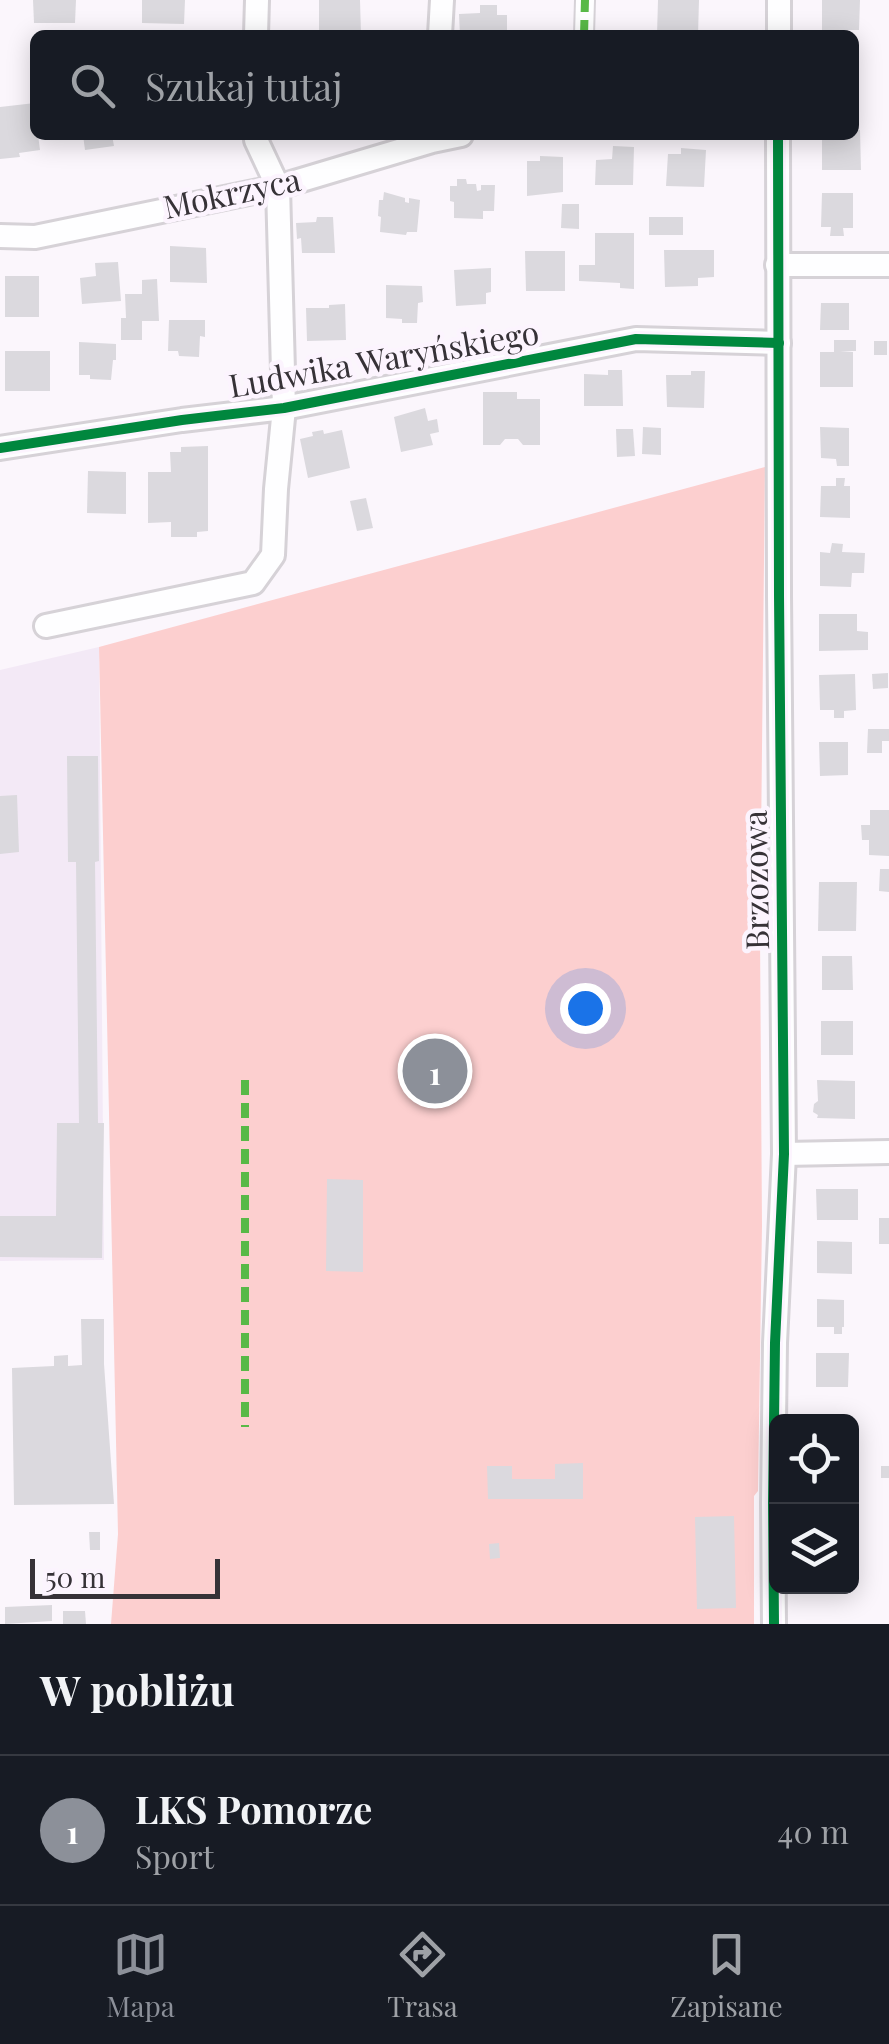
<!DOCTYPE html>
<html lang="pl">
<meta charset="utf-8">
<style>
body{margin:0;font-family:"Playfair Display",serif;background:#242831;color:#f1f3f6}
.controls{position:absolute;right:30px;bottom:30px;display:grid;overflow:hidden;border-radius:15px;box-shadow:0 5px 25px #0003}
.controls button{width:90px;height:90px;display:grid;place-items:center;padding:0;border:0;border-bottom:2px solid #363941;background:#171b24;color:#f1f3f6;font:50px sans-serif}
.scale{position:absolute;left:30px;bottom:25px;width:190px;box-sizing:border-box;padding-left:10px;border:5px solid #363237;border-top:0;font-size:28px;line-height:35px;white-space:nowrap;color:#363237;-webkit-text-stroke:8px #fcf4fe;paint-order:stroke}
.you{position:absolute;left:585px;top:1008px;width:35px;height:35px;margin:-25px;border:8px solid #fff;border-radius:50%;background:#1a73e8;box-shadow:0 0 0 15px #1a73e833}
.badge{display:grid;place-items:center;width:65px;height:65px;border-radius:50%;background:#8c9099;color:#fff;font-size:32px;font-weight:700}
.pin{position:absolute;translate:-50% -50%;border:5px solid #fff;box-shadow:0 2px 10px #0006}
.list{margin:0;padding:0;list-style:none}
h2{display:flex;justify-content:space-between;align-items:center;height:130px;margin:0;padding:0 40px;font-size:42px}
h2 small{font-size:32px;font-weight:400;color:#9ea1a6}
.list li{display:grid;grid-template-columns:65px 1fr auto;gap:30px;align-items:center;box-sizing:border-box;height:150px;padding:0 40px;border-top:2px solid #363941}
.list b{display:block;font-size:38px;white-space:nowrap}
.list p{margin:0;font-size:32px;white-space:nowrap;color:#9ea1a6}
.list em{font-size:32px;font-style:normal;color:#9ea1a6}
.icon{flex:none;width:55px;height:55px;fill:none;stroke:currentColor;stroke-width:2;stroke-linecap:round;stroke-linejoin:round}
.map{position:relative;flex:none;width:889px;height:1624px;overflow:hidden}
.search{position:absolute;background:#171b24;box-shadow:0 5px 25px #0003;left:30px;right:30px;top:30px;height:110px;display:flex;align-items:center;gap:25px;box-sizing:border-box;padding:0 35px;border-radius:15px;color:#9ea1a6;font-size:38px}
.sheet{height:280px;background:#171b24}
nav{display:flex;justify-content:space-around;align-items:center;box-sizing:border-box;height:140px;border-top:2px solid #363941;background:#171b24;font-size:28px;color:#9ea1a6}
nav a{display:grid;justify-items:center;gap:5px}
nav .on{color:#8c9099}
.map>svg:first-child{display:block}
.built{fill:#f3e9f6}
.green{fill:#fccfcf}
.building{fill:#dbd9de}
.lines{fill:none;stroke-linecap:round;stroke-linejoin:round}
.pedestrian-casing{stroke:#d6d2d7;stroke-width:22}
.minor-casing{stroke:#d6d2d7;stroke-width:28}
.pedestrian{stroke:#fefeff;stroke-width:18}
.minor{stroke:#fefeff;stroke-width:22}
.quiet{stroke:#58b947;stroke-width:8;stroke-dasharray:15 8;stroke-linecap:butt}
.cycleway-casing{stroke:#fcf4fe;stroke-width:16}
.cycleway{stroke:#00873e;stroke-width:10}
.labels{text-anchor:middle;stroke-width:9;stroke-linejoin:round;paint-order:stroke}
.street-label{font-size:32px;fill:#363237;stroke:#fcf4fe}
</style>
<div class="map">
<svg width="889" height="1624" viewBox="0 0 889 1624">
<rect width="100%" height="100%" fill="#fbf6fc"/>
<path class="built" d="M99 647 104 1260 0 1261V670Z"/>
<path class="green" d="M765 467 760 936 762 1225 758 1491 754 1496V1624H111L118 1534 99 647Z"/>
<g class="building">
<path d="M33 0H76L75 23H34Z"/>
<path d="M142 0H185L184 24 142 23Z"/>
<path d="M319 0H360L361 35H319Z"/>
<path d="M658 0H699L698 35H657Z"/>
<path d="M822 0H860L859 30H848L847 35H837V30H822Z"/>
<path d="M480 5H497V15H507V35H460L459 14 480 13Z"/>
<path d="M35 103V135H38L40 150 19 153 20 157 0 159V107Z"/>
<path d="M854 130H860L861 170H822V135H854Z"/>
<path d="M83 135H112L114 146 85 150Z"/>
<path d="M613 146 634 147 633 185H595L596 160 612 159Z"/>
<path d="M681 148 706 150 704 187 666 186 668 154H681Z"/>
<path d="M540 156 563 157V192L527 196V161H540Z"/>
<path d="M457 179H466L467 184H476L477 191 481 190V185H495L494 211H483V219L454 218V202L450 201V186H457Z"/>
<path d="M384 192 405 198V202L409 203V198L420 200 417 232H407L406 235 380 232 381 217 378 216 379 200H383Z"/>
<path d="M822 193H853V228H843L844 236H830L831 227H821Z"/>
<path d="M562 204H579V229L561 228Z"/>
<path d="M317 217H333L335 253H302L301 238 297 239 296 223 316 222Z"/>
<rect x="649" y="217" width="34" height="18"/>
<path d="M595 233H634V289L620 288V283L579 281V265H595Z"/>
<path d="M170 246 206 248 207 283 170 282Z"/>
<path d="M664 250H714V277L698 278V286L665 287Z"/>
<path d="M525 251H565V291H526Z"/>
<path d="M118 262 121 301 82 304 80 278 96 276 95 263Z"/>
<path d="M491 268V292L486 293V304L456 306 454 270Z"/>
<rect x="5" y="276" width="34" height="41"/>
<path d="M157 279 159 321H142V340H121V318H126L125 294H142V280Z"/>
<path d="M386 285 422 286 423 302 418 303 417 323H402V319L386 318Z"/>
<path d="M821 303H849V330H820Z"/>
<path d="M345 304 346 340 307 341 306 308H329V305Z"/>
<path d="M169 320H205V337L200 336 199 357 179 356 178 351H168Z"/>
<path d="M834 340H856V351H840L853 352V387H820V352H834Z"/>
<rect x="874" y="341" width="13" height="14"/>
<path d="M79 342 116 344V360H113L111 380 90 379V375H79Z"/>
<rect x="5" y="351" width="45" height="40"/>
<path d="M608 370H622L623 406H584V374L608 375Z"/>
<path d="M691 371H705L704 408 667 407 666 375H691Z"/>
<path d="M483 392H517V399H540V445H523L518 439H505L500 445H483Z"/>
<path d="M425 408 428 421 437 419 439 432 430 434 433 445 401 452 394 417Z"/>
<path d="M643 427 661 428V455L642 454Z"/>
<path d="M820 427 849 428V466H837L836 459 821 458Z"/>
<path d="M616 429H633L635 456 617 457Z"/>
<path d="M323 430 324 434 342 430 350 468 308 478 300 439 313 436 312 432Z"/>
<path d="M208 446V531L197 532V537H171V522L148 523V472H171L170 452H181V447Z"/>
<path d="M88 471 126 472V514L87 513Z"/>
<path d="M836 478H845L844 486H850V518L820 517 821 486H836Z"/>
<path d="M366 498 373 528 357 531 350 501Z"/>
<path d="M832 543 843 544 842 552 865 553 864 573H852L851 587 820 586V552L830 553Z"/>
<path d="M819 614H857V631L868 632V650L819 651Z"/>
<path d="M888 673V688L873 689 872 674Z"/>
<path d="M855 674 856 710 844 711V718H834V710H820L819 675Z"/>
<path d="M868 729H889V741H882V753H867Z"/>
<path d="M819 742H848V775L820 776Z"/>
<path d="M67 756H98L99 861 95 862 98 1123H104L102 1258 0 1257V1216H56L57 1123H79L76 862H68Z"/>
<path d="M17 795 19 852 0 854V796Z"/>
<path d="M870 810H889V856L869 855V840H862L861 825H870Z"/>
<path d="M880 869H889V892L879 891Z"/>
<path d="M819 882H857L856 931H818Z"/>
<path d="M822 956H852L853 990H822Z"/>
<rect x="821" y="1021" width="32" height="34"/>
<path d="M817 1080 855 1081V1119L817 1118 818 1115 813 1112 814 1104 818 1101Z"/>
<path d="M327 1179 363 1180V1272L326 1271Z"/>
<path d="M816 1189H858V1220H817Z"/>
<rect x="879" y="1218" width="10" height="26"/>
<path d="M817 1241 852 1242V1274L817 1273Z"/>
<path d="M817 1299 844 1300V1327H842V1334H834V1327H817Z"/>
<path d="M81 1319H104V1364L114 1504 14 1505 12 1368 54 1366V1356L68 1355V1366L82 1365Z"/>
<path d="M816 1353H849L848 1387H816Z"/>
<path d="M583 1463V1499H488L487 1466H512V1479H555V1464Z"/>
<rect x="881" y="1466" width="8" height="12"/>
<path d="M734 1516 736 1608 697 1609 695 1517Z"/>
<path d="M89 1532H100V1550H90Z"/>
<path d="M499 1543 500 1558 490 1559 489 1544Z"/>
<path d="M52 1605V1621L5 1624V1607Z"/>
<path d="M63 1611H85L86 1624H63Z"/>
</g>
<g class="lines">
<defs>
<path id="pedestrian" d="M584 35 585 0"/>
<g id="minor">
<path d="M256 35 257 0"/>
<path d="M440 35 442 0"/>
<path d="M779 35V0"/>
<path d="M0 236 35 237 278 187 432 141 461 135"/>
<path d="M777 265H889"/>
<path d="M0 448 182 420 284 408 636 339 779 343"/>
<path d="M46 626 253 583 273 555 276 489 284 408 278 187 256 140V135"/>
<path d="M784 1154 889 1152"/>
<path d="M774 1624 773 1503 775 1343 784 1154 779 595 778 135"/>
</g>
</defs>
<use href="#pedestrian" class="pedestrian-casing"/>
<use href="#minor" class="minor-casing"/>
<use href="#pedestrian" class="pedestrian"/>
<use href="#minor" class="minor"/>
<g class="quiet">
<path d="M584 35 585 0"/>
<path d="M245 1080V1427"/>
</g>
<defs>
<g id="cycleway">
<path d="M0 448 182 420 284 408 636 339 779 343"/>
<path d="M774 1624 773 1503 775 1343 784 1154 779 595 778 135"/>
</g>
</defs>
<use href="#cycleway" class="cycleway-casing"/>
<use href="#cycleway" class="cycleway"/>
</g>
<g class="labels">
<g class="street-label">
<text transform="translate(232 194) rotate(-12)" y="11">Mokrzyca</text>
<text transform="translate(384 360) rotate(-10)" y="11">Ludwika Waryńskiego</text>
<text transform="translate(757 880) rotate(-91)" y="11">Brzozowa</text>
</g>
</g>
</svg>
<div class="controls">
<button><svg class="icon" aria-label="locate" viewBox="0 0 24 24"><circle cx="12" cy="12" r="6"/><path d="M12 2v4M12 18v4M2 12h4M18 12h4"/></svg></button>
<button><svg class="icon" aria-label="layers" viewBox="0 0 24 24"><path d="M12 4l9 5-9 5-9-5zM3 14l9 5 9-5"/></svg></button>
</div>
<div class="scale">50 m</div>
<div class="you"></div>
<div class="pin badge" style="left:435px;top:1071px">1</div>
<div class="search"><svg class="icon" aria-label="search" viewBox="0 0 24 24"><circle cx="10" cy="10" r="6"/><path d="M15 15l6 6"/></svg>Szukaj tutaj</div>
</div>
<section class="sheet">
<h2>W pobliżu<small></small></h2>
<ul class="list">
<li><span class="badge">1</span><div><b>LKS Pomorze</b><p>Sport</p></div><em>40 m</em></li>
</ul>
</section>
<nav>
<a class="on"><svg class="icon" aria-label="map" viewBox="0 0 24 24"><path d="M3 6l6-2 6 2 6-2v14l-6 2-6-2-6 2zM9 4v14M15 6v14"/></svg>Mapa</a>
<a><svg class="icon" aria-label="directions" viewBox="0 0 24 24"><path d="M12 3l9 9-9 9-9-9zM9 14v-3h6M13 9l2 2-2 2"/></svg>Trasa</a>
<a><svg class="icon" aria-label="saved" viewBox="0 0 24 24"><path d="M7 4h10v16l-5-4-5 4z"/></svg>Zapisane</a>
</nav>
